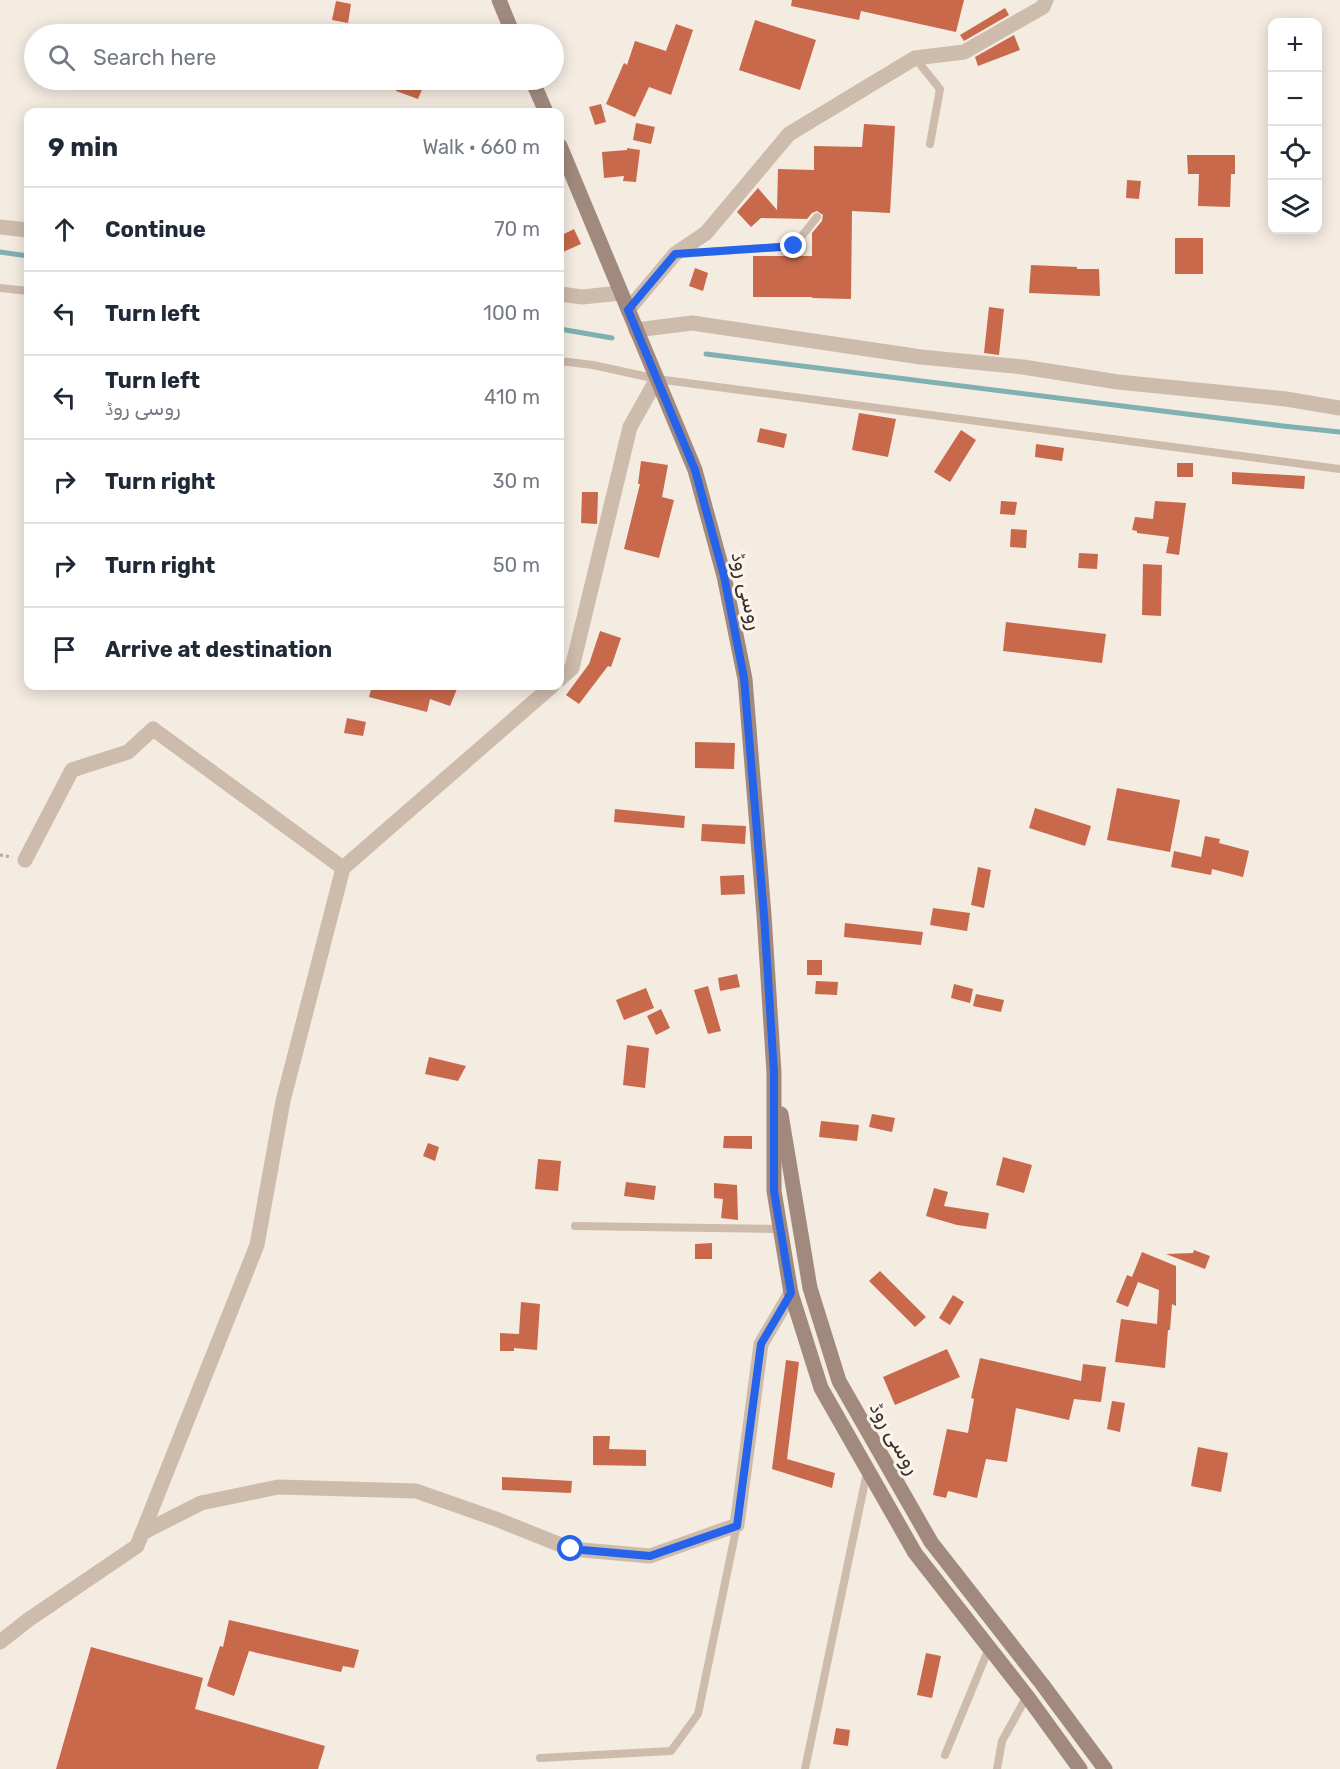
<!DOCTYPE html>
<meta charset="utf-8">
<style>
body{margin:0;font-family:Rubik,"Noto Naskh Arabic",sans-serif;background:#f2f2f3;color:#1f2937}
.controls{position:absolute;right:18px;top:18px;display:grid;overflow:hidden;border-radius:12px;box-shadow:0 3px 15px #0003}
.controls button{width:54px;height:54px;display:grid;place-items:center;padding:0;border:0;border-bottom:2px solid #e0e1e3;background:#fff;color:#1f2937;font:30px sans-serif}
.stop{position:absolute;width:18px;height:18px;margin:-14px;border:4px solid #2563eb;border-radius:50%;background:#fff}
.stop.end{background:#2563eb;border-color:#fff;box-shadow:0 2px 6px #0008}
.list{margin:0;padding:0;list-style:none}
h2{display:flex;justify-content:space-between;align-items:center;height:78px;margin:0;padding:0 24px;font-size:26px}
h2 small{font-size:20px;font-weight:400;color:#747a83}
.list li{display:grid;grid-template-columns:39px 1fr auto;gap:18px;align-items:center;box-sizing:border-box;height:84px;padding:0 24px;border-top:2px solid #e0e1e3}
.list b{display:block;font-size:22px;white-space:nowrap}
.list p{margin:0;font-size:20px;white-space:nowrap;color:#747a83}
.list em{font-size:20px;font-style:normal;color:#747a83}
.icon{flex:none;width:33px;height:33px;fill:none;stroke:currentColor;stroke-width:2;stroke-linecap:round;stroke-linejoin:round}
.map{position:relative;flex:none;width:1340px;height:1769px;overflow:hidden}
.search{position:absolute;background:#fff;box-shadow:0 3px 15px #0003;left:24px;top:24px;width:540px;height:66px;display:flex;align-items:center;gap:15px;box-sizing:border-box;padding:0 21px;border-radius:33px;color:#747a83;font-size:22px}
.panel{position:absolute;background:#fff;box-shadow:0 3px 15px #0003;left:24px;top:108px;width:540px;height:582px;border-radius:12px}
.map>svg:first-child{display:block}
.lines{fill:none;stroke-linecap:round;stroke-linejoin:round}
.stream{stroke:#7fb0b2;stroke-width:5}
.building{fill:#c8694b}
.path{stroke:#b9a596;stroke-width:3;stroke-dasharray:3 3;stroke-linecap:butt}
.lane{stroke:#cdbbac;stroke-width:8}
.street{stroke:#cdbbac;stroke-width:15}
.secondary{stroke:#a18a7d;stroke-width:15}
.route{stroke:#2563eb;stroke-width:8}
.labels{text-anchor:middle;stroke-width:6;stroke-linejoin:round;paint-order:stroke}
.street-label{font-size:21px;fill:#3b302b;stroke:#fbf5ee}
</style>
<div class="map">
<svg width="1340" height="1769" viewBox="0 0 1340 1769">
<rect width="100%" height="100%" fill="#f4ebe1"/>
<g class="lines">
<g class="stream">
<path d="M0 252 28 256"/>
<path d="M560 329 612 338"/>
<path d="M706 354 1283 426 1340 432"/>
</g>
</g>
<g class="building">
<path d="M792 0H964L956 32 861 11 859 20 791 6Z"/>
<path d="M336 1 351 4 348 23 332 20Z"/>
<path d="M1005 8 1009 15 964 41 960 35Z"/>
<path d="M755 20 816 40 800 90 739 70Z"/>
<path d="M676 24 693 30 671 95 649 87 635 117 606 104 624 63 627 65 635 41 666 51Z"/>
<path d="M1014 35 1020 50 978 66 975 57Z"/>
<path d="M400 80H426L418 99 396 91Z"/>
<path d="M601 104 606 122 595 125 589 107Z"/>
<path d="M636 123 655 127 651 144 633 140Z"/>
<path d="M864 124 895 126 890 213 852 211 851 299 812 298V297H753V256H812V233L822 221 823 215 817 211 812 213 807 219 761 218 751 227 737 212 758 188 777 210 778 169 814 170V146L862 147Z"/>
<path d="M627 148 640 150 636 182 623 181 624 176 604 178 602 152 627 150Z"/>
<path d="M1187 155H1235V174H1231L1230 207 1198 206 1199 174H1188Z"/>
<path d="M1127 180 1141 181 1139 199 1126 198Z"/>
<path d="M574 229 581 244 563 252 560 245V236Z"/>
<rect x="1175" y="238" width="28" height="36"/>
<path d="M1031 265 1077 267V269H1099L1100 296 1029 293Z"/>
<path d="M695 268 708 273 703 291 689 286Z"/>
<path d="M989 307 1004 309 999 355 984 353Z"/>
<path d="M859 413 896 419 888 457 852 450Z"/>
<path d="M760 428 787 434 784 448 757 442Z"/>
<path d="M961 430 976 440 950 482 934 472Z"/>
<path d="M1036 444 1064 448 1062 461 1035 457Z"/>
<path d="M641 461 668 465 662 497 674 500 659 558 624 549 640 484H638Z"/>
<rect x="1177" y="463" width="16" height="14"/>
<path d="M1232 472 1305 476 1304 489 1232 484Z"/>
<path d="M582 492H598L597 524 581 523Z"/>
<path d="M1001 501 1017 502 1015 515 1000 514Z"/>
<path d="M1155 501 1186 503 1179 555 1166 553 1169 537 1137 533V531L1132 530 1135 517 1153 519Z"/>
<path d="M1011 529 1027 530 1026 548 1010 547Z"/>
<path d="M1079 553 1098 554 1097 569 1078 568Z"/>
<path d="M1143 564 1162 565 1161 616 1142 615Z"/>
<path d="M1006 622 1106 634 1102 663 1003 651Z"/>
<path d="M600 631 621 638 611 667 608 666 579 704 566 695 589 664Z"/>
<path d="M372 686H447L457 689 450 706 430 699 427 712 369 697Z"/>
<path d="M347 718 366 722 363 736 344 733Z"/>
<path d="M695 742 735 743 734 769 695 768Z"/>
<path d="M1117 788 1180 800 1170 852 1107 840Z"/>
<path d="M1035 808 1091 826 1085 846 1029 828Z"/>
<path d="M615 809 685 816 684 828 614 822Z"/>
<path d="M702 824 746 826 745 844 701 841Z"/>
<path d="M1205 836 1220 839 1219 843 1249 851 1243 877 1212 869 1211 875 1171 867 1174 851 1201 857Z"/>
<path d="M978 867 991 870 984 908 971 905Z"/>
<path d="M744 875 745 894 721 895 720 876Z"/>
<path d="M933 908 970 913 967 931 930 925Z"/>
<path d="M845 923 923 932 921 945 844 937Z"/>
<rect x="807" y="960" width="15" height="15"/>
<path d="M737 974 740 987 720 991 718 978Z"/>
<path d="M816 981 838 982 837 995 815 994Z"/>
<path d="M954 984 973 989 970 1003 951 998Z"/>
<path d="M708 986 721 1031 708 1034 694 990Z"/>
<path d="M646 988 654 1008 624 1020 616 1000Z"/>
<path d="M976 994 1004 1000 1001 1012 973 1006Z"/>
<path d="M661 1009 670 1028 656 1035 647 1016Z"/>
<path d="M627 1045 649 1048 645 1088 623 1085Z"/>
<path d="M429 1057 466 1066 458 1081 425 1074Z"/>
<path d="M872 1114 895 1118 892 1132 869 1127Z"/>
<path d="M821 1121 859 1125 857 1141 819 1137Z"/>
<path d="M724 1136H752V1149L723 1148Z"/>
<path d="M428 1143 439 1147 435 1161 423 1156Z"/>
<path d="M1003 1157 1032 1165 1024 1193 996 1185Z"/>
<path d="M538 1159 561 1161 558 1191 535 1189Z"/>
<path d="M626 1182 656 1186 654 1200 624 1196Z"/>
<path d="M714 1183 737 1185 738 1220 721 1218 723 1199 714 1198Z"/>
<path d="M934 1188 948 1192 944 1206 989 1213 986 1229 957 1225 926 1216Z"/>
<path d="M712 1243V1259H695V1244Z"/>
<path d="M1194 1250 1210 1256 1205 1269 1166 1254 1193 1253Z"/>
<path d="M1142 1252 1176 1266V1306L1172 1304 1170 1330H1168L1165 1368 1115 1362 1121 1319 1157 1324 1159 1290 1138 1282 1128 1307 1116 1302 1127 1275 1132 1277Z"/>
<path d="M880 1271 926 1317 915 1327 869 1281Z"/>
<path d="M953 1295 964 1302 950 1325 939 1318Z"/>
<path d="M521 1302 540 1304 537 1350 514 1348V1351H500V1333L519 1334Z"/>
<path d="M947 1349 960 1377 895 1405 883 1377Z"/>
<path d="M980 1358 1081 1381 1083 1364 1106 1367 1101 1402 1074 1399 1069 1420 1016 1408 1007 1462 986 1459 977 1498 948 1491 946 1498 933 1495 947 1429 968 1433 974 1399 971 1398Z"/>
<path d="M786 1360 799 1362 787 1459 835 1473 832 1488 772 1469Z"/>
<path d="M1112 1401 1125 1403 1120 1432 1107 1429Z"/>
<path d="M593 1436H610L609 1449 646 1450V1466L593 1465Z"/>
<path d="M1198 1447 1228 1453 1221 1492 1191 1486Z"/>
<path d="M502 1477 572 1481 571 1493 502 1490Z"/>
<path d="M229 1620 359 1650 354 1668 343 1666 341 1672 249 1651 234 1696 207 1686 220 1646 223 1647Z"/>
<path d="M91 1647 203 1678 195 1709 325 1746 318 1769H56Z"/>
<path d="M926 1653 941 1656 932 1698 917 1695Z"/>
<path d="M836 1728 850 1730 848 1746 833 1744Z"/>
</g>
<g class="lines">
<path class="path" d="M0 855 12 857"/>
<g class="lane">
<path d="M915 58 940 89 930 144"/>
<path d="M679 254 794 246 817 217"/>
<path d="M0 288 28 291"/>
<path d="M560 361 593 365 657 379 1340 469"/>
<path d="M575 1226 780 1229"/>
<path d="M945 1755 989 1648"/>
<path d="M540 1758 671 1751 698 1714 737 1525"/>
<path d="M805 1769 867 1472"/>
<path d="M997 1769 1002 1741 1027 1696"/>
</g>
<g class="street">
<path d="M0 227 28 230"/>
<path d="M560 294 582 297 621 293"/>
<path d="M628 310 675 254 706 233 789 134 915 58 964 52 1043 7 1046 0"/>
<path d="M636 330 692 323 921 357 1023 367 1118 382 1286 399 1340 408"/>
<path d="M560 679 572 668 630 427 657 379"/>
<path d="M25 860 72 770 128 752 153 729 343 868 552 686"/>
<path d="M142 1533 201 1503 278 1487 416 1491 496 1519 571 1549 650 1556 737 1525 761 1344 791 1293"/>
<path d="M0 1642 28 1620 137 1546 257 1245 283 1101 343 868"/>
</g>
<g class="secondary">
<path d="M499 0 513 34"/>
<path d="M532 80 546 112"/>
<path d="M560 146 695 470 724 576 745 679 764 915 774 1073V1191L791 1293 821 1388 915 1553 1027 1696 1080 1769"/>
<path d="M781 1114 810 1288 839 1381 931 1542 1042 1684 1105 1769"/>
</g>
</g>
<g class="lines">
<path class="route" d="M571 1549 650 1556 737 1526 761 1344 791 1293 774 1191V1072L764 915 744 678 724 576 695 470 628 310 675 254 794 246"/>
</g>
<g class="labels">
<g class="street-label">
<text transform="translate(747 591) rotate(77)" y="7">روسی روڈ</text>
<text transform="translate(895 1438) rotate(60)" y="7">روسی روڈ</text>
</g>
</g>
</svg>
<div class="controls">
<button>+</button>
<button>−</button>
<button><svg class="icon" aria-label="locate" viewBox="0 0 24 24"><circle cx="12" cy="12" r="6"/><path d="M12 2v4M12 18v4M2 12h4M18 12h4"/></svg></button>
<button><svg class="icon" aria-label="layers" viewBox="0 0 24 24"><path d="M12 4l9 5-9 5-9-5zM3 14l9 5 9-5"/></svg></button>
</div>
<div class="stop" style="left:571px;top:1549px"></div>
<div class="stop end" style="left:794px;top:246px"></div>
<div class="search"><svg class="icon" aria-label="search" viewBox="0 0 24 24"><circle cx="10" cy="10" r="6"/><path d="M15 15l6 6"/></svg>Search here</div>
<section class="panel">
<h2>9 min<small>Walk · 660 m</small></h2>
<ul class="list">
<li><svg class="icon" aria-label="ahead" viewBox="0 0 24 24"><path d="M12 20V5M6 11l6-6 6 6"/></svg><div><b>Continue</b></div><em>70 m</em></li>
<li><svg class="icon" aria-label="left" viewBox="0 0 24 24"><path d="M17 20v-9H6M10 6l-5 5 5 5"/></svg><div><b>Turn left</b></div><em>100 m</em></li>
<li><svg class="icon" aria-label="left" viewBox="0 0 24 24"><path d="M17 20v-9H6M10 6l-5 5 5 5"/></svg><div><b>Turn left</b><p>روسی روڈ</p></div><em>410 m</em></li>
<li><svg class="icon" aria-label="right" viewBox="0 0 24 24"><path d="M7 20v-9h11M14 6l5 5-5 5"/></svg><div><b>Turn right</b></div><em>30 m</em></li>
<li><svg class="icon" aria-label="right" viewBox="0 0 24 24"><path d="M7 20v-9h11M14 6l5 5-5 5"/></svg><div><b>Turn right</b></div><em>50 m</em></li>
<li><svg class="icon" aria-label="arrive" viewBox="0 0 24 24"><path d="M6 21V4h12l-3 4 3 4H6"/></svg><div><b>Arrive at destination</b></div></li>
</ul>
</section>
</div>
